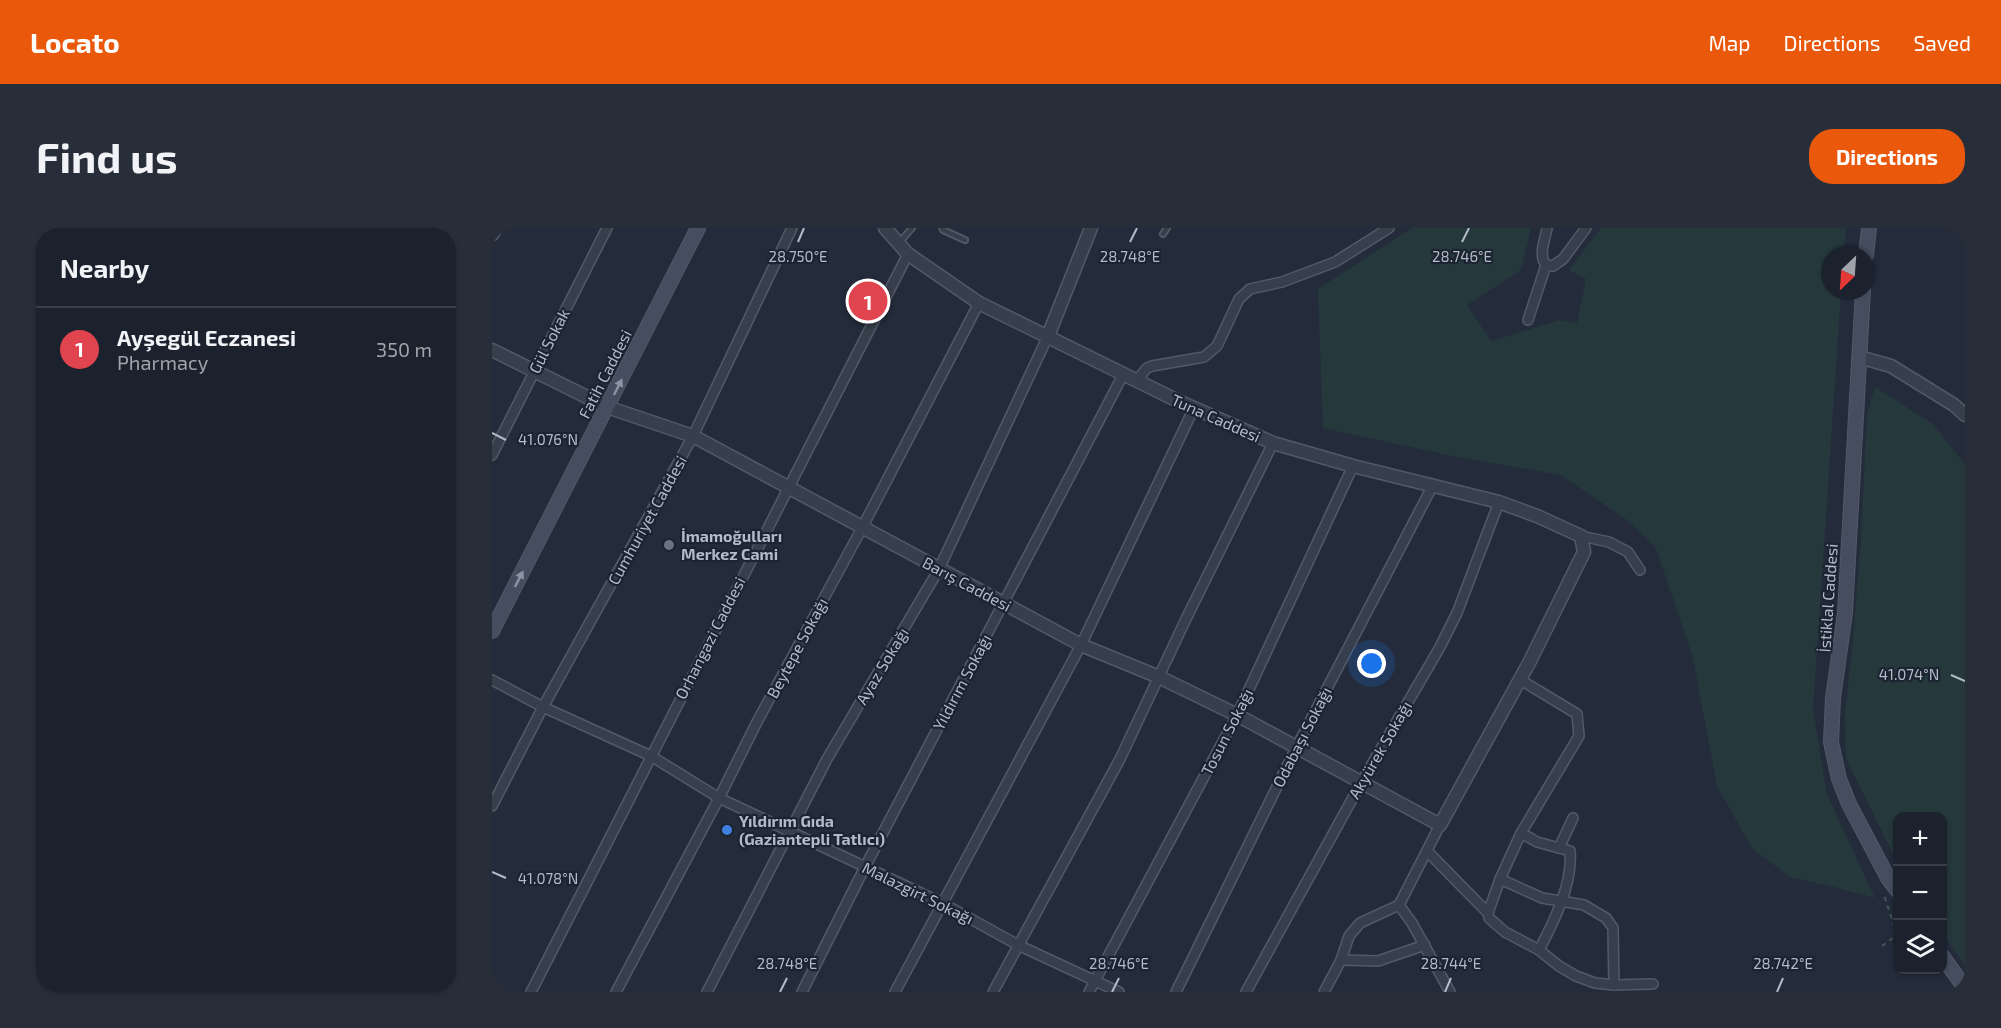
<!DOCTYPE html>
<meta charset="utf-8">
<style>
body{margin:0;font-family:"Exo 2",sans-serif;background:#282e39;color:#f1f3f6}
.controls{position:absolute;right:18px;bottom:18px;display:grid;overflow:hidden;border-radius:12px;box-shadow:0 2px 4px #0004}
.controls button{width:54px;height:54px;display:grid;place-items:center;padding:0;border:0;border-bottom:2px solid #393e49;background:#1b212d;color:#f1f3f6;font:30px sans-serif}
.compass{position:absolute;left:1329px;top:18px;width:54px;height:54px;border-radius:50%;background:#1b212d;box-shadow:0 2px 4px #0004;rotate:205deg}
.you{position:absolute;left:880px;top:436px;width:21px;height:21px;margin:-15px;border:4px solid #fff;border-radius:50%;background:#1a73e8;box-shadow:0 0 0 9px #1a73e833}
.badge{display:grid;place-items:center;width:39px;height:39px;border-radius:50%;background:#ea580c;color:#fff;font-size:20px;font-weight:700}
.pin{position:absolute;translate:-50% -50%;border:3px solid #fff;box-shadow:0 2px 6px #0006}
.list{margin:0;padding:0;list-style:none}
h2{display:flex;justify-content:space-between;align-items:center;height:78px;margin:0;padding:0 24px;font-size:26px}
h2 small{font-size:20px;font-weight:400;color:#a0a3aa}
.list li{display:grid;grid-template-columns:39px 1fr auto;gap:18px;align-items:center;box-sizing:border-box;height:84px;padding:0 24px;border-top:2px solid #393e49}
.list b{display:block;font-size:22px;white-space:nowrap}
.list p{margin:0;font-size:20px;white-space:nowrap;color:#a0a3aa}
.list em{font-size:20px;font-style:normal;color:#a0a3aa}
.icon{flex:none;width:33px;height:33px;fill:none;stroke:currentColor;stroke-width:2;stroke-linecap:round;stroke-linejoin:round}
.map{position:relative;flex:none;width:1473px;height:764px;overflow:hidden;border-radius:24px}
header{display:flex;align-items:center;gap:36px;box-sizing:border-box;height:84px;padding:0 30px;background:#ea580c;color:#fff}
header strong{font-size:28px}
nav{display:flex;gap:33px;margin-inline-start:auto;font-size:21px}
.intro{display:flex;align-items:center;justify-content:space-between;box-sizing:border-box;height:144px;padding:0 36px}
h1{margin:0;font-size:42px}
.button{padding:15px 27px;border-radius:24px;background:#ea580c;color:#fff;font-size:21px;font-weight:700}
main{display:flex;gap:36px;padding:0 36px}
aside{flex:1;background:#1b212d;border-radius:24px;box-shadow:0 2px 4px #0004}
.map>svg:first-child{display:block}
.green{fill:#25393d}
.lines{fill:none;stroke-linecap:round;stroke-linejoin:round}
.service-casing{stroke:#525a67;stroke-width:8}
.minor-casing{stroke:#525a67;stroke-width:12}
.tertiary-casing{stroke:#525a67;stroke-width:15}
.secondary-casing{stroke:#525a67;stroke-width:16}
.path{stroke:#43565a;stroke-width:2;stroke-dasharray:4.5 4.5;stroke-linecap:butt}
.service{stroke:#373f4c;stroke-width:4.5}
.minor{stroke:#373f4c;stroke-width:9}
.tertiary{stroke:#373f4c;stroke-width:12}
.secondary{stroke:#454d5f;stroke-width:14}
.oneway{fill:#8c94a3}
.ticks{fill:none;stroke:#b3bac8;stroke-width:2}
.worship-dot{fill:#6b7280;stroke:#1c2431;stroke-width:2}
.shop-dot{fill:#3f7fe0;stroke:#1c2431;stroke-width:2}
.labels{text-anchor:middle;stroke-width:4.5;stroke-linejoin:round;paint-order:stroke}
.street-label{font-size:16px;fill:#b3bac8;stroke:#1c2431}
.poi-label{font-size:16px;font-weight:bold;fill:#b3bac8;stroke:#1c2431;text-anchor:start}
.ticks-label{font-size:15px;text-anchor:middle;fill:#b3bac8;stroke:#1c2431;stroke-width:4.5;stroke-linejoin:round;paint-order:stroke}
</style>
<header>
<strong>Locato</strong>
<nav><a>Map</a><a>Directions</a><a>Saved</a></nav>
</header>
<div class="intro"><h1>Find us</h1><a class="button">Directions</a></div>
<main>
<aside>
<h2>Nearby<small></small></h2>
<ul class="list">
<li><span class="badge" style="background:#e0444e">1</span><div><b>Ayşegül Eczanesi</b><p>Pharmacy</p></div><em>350 m</em></li>
</ul>
</aside>
<div class="map">
<svg width="1473" height="764" viewBox="0 0 1473 764">
<rect width="100%" height="100%" fill="#242c3c"/>
<g class="green">
<path d="M920 0H1039L1029 42 975 77 999 113 1068 92 1085 95 1094 51 1077 42 1109 0H1354L1352 27H1338V63H1349L1321 482 1335 567 1383 670 1335 657 1298 649 1260 620 1225 558 1201 430 1164 320 1135 292 1069 247 960 228 831 200 826 61Z"/>
<path d="M1383 159 1442 197 1473 237V737L1451 706 1450 588H1406L1405 634 1354 530 1353 484 1361 413 1369 312 1375 187Z"/>
</g>
<g class="lines">
<defs>
<g id="service">
<path d="M450 0 451 2 473 12"/>
<path d="M671 6 675 0"/>
<path d="M407 15 420 0"/>
</g>
<g id="minor">
<path d="M1054 37 1061 38 1071 31 1094 0"/>
<path d="M1054 37C1046 27 1053 12 1055 0"/>
<path d="M1036 92 1054 37"/>
<path d="M645 152 655 140 660 138 712 129 725 118 747 71 758 61 790 54 843 34 897 0"/>
<path d="M0 227 115 0"/>
<path d="M1089 308 1117 314 1136 324 1148 342"/>
<path d="M0 452 51 479 159 528 227 570 450 675 526 717 627 764"/>
<path d="M0 578 51 479 201 208 300 0"/>
<path d="M948 597 907 677 920 695 958 764"/>
<path d="M1029 605 1045 614 1078 623C1081 655 1062 694 1047 722"/>
<path d="M1067 620 1081 590"/>
<path d="M935 623 996 685 997 690 1013 704 1047 722 1067 738 1084 748 1103 755 1122 757 1161 756"/>
<path d="M1008 651 1050 670 1092 677 1114 690 1121 700 1122 757"/>
<path d="M996 685 1008 651 1029 605 1087 508 1085 486 1027 451"/>
<path d="M849 732 886 733 933 717"/>
<path d="M39 764 416 26"/>
<path d="M124 764 227 570 265 494 370 300 487 75"/>
<path d="M215 764 335 531 447 341 556 108"/>
<path d="M310 764 373 639 632 145"/>
<path d="M403 764 589 417 702 180"/>
<path d="M501 764 628 531 693 393 781 215"/>
<path d="M597 764 745 487 861 238"/>
<path d="M684 764 804 520 941 257"/>
<path d="M754 764 869 555 948 419 965 385 1007 274"/>
<path d="M832 764 849 732 857 708 868 695 907 677"/>
</g>
<g id="tertiary">
<path d="M556 108 599 0"/>
<path d="M0 122 115 179 201 208 589 417 667 449 745 487 948 597 1037 435 1092 324 1089 308 1045 288 1007 274 861 238 781 215 684 172 487 75 416 26 393 0"/>
<path d="M1367 129 1399 138 1462 177 1473 187"/>
</g>
<g id="secondary">
<path d="M0 6 3 0"/>
<path d="M1374 27 1377 0"/>
<path d="M1371 63 1353 385 1341 470 1339 514 1347 551 1357 576 1396 650 1406 663"/>
<path d="M0 403 206 0"/>
<path d="M1450 728 1473 760"/>
</g>
</defs>
<use href="#service" class="service-casing"/>
<use href="#minor" class="minor-casing"/>
<use href="#tertiary" class="tertiary-casing"/>
<use href="#secondary" class="secondary-casing"/>
<path class="path" d="M1390 718 1405 707 1392 667"/>
<use href="#service" class="service"/>
<use href="#minor" class="minor"/>
<use href="#tertiary" class="tertiary"/>
<use href="#secondary" class="secondary"/>
</g>
<defs><path id="oneway-solid" d="M-6-.8H1V-3.2L6.5 0L1 3.2V.8H-6Z" transform="scale(1.5)"/></defs>
<g class="oneway">
<use href="#oneway-solid" transform="translate(126 159) rotate(-63)"/>
<use href="#oneway-solid" transform="translate(27 351) rotate(-63)"/>
</g>
<path class="ticks" d="M306 14 312 0M638 14 645 0M970 14 977 0M0 205 14 212M1459 447 1473 453M0 644 14 650M288 764 295 750M620 764 627 750M953 764 959 750M1285 764 1291 750"/>
<circle class="worship-dot" cx="177" cy="317" r="6"/>
<circle class="shop-dot" cx="235" cy="602" r="6"/>
<g class="labels">
<g class="street-label">
<text transform="translate(57 113) rotate(-63)" y="6">Gül Sokak</text>
<text transform="translate(113 146) rotate(-63)" y="6">Fatih Caddesi</text>
<text transform="translate(724 190) rotate(24)" y="6">Tuna Caddesi</text>
<text transform="translate(155 292) rotate(-61)" y="6">Cumhuriyet Caddesi</text>
<text transform="translate(475 356) rotate(28)" y="6">Barış Caddesi</text>
<text transform="translate(1336 370) rotate(-86)" y="6">İstiklal Caddesi</text>
<text transform="translate(218 410) rotate(-63)" y="6">Orhangazi Caddesi</text>
<text transform="translate(305 420) rotate(-62)" y="6">Beytepe Sokağı</text>
<text transform="translate(390 438) rotate(-59)" y="6">Ayaz Sokağı</text>
<text transform="translate(470 454) rotate(-62)" y="6">Yıldırım Sokağı</text>
<text transform="translate(735 504) rotate(-63)" y="6">Tosun Sokağı</text>
<text transform="translate(810 509) rotate(-63)" y="6">Odabaşı Sokağı</text>
<text transform="translate(888 522) rotate(-60)" y="6">Akyürek Sokağı</text>
<text transform="translate(426 665) rotate(26)" y="6">Malazgirt Sokağı</text>
</g>
<g class="poi-label">
<text x="189" y="314">İmamoğulları<tspan x="189" dy="18">Merkez Cami</tspan></text>
<text x="247" y="599">Yıldırım Gıda<tspan x="247" dy="18">(Gaziantepli Tatlıcı)</tspan></text>
</g>
</g>
<g class="ticks-label">
<text x="306" y="34">28.750°E</text>
<text x="638" y="34">28.748°E</text>
<text x="970" y="34">28.746°E</text>
<text x="56" y="217">41.076°N</text>
<text x="1417" y="452">41.074°N</text>
<text x="56" y="656">41.078°N</text>
<text x="295" y="741">28.748°E</text>
<text x="627" y="741">28.746°E</text>
<text x="959" y="741">28.744°E</text>
<text x="1291" y="741">28.742°E</text>
</g>
</svg>
<div class="controls">
<button>+</button>
<button>−</button>
<button><svg class="icon" aria-label="layers" viewBox="0 0 24 24"><path d="M12 4l9 5-9 5-9-5zM3 14l9 5 9-5"/></svg></button>
</div>
<svg class="compass" viewBox="-18 -18 36 36"><path d="M0-13l5 13h-10z" fill="#e53935"/><path d="M0 13l5-13h-10z" fill="#a0a3aa"/></svg>
<div class="you"></div>
<div class="pin badge" style="left:376px;top:73px;background:#e0444e">1</div>
</div>
</main>
